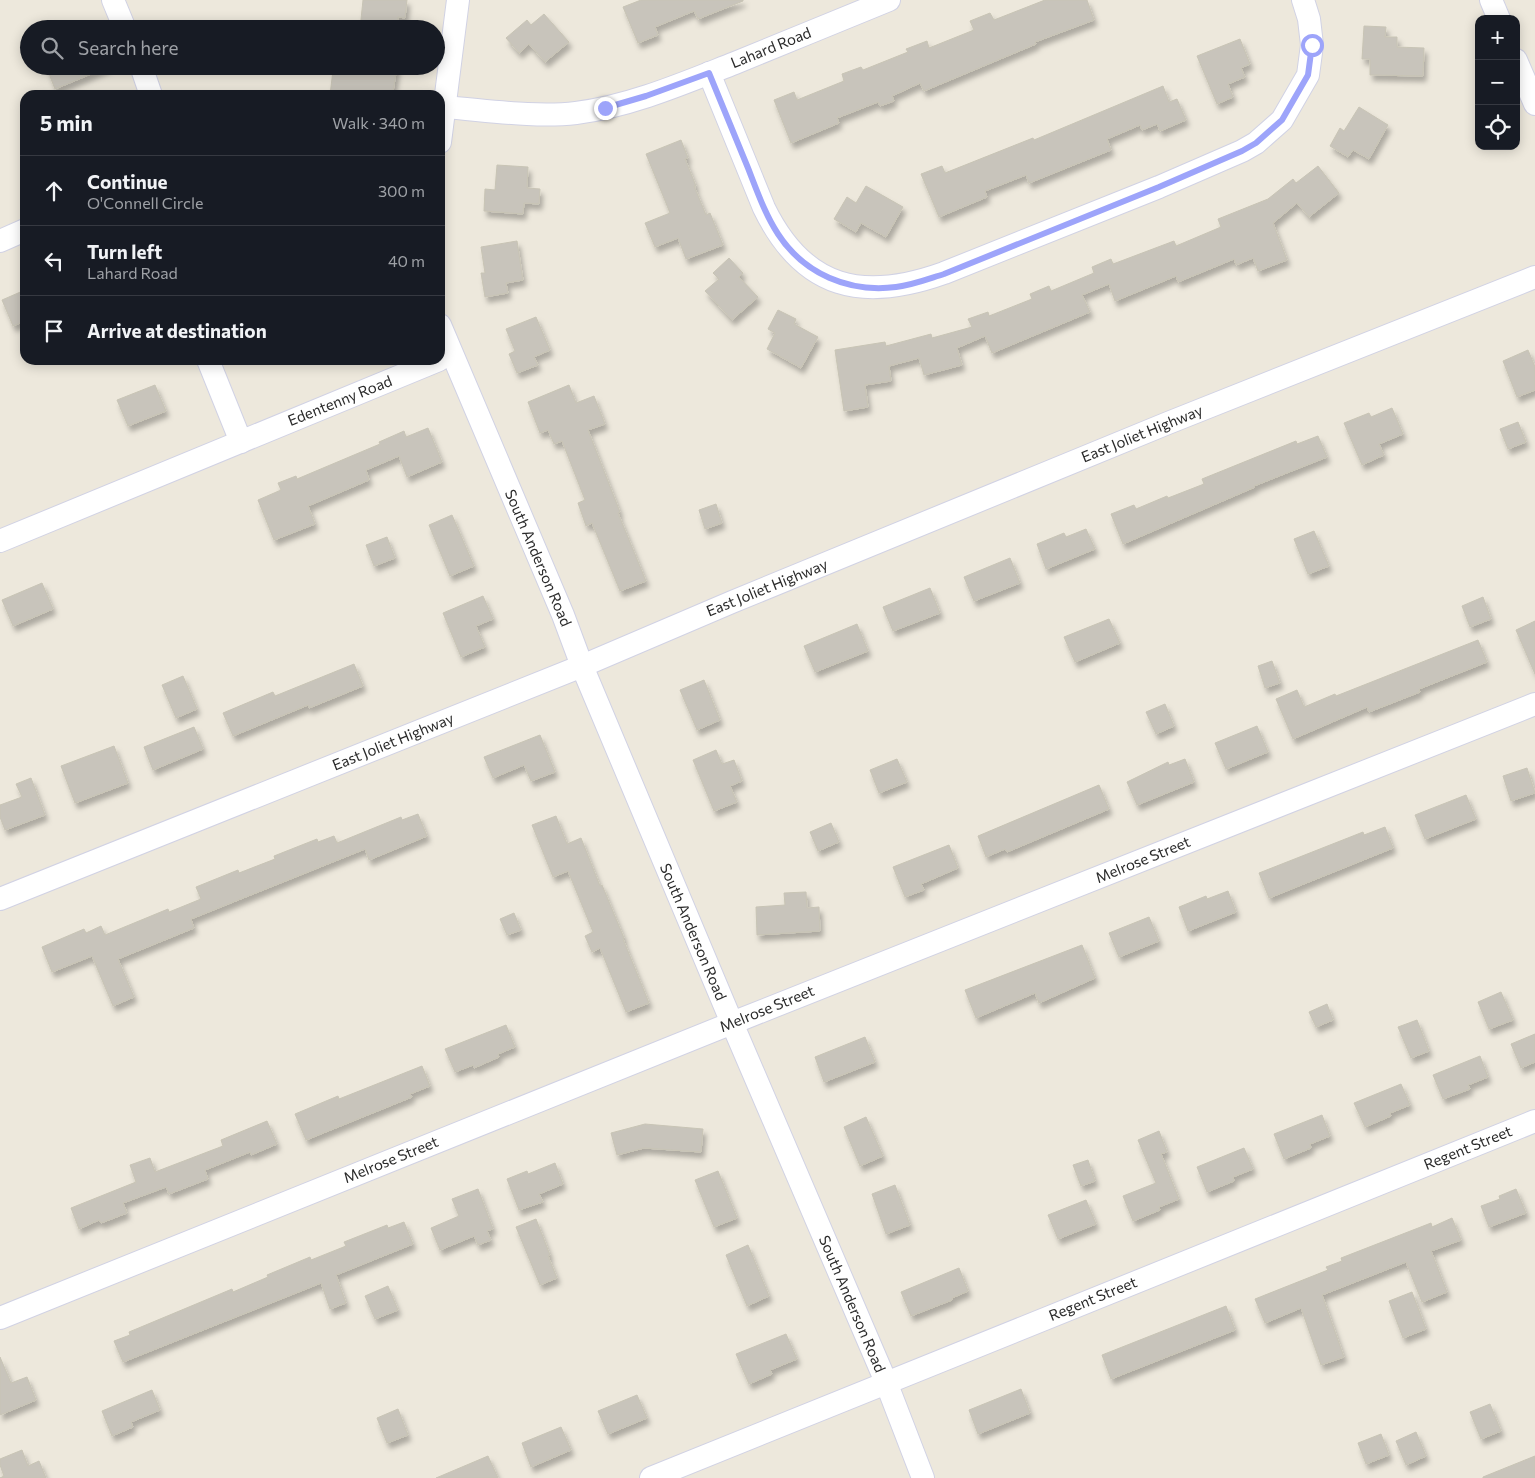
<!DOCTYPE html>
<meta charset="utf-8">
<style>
body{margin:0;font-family:Commissioner,sans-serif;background:#20242c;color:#f1f3f6}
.controls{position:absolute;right:15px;top:15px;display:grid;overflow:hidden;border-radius:10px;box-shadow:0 2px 12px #0003}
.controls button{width:45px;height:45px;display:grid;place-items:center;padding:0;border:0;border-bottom:1px solid #363941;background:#171b24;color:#f1f3f6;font:25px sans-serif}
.stop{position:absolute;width:15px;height:15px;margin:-11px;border:4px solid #9da4fa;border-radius:50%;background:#fff}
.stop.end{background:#9da4fa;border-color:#fff;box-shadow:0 1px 5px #0008}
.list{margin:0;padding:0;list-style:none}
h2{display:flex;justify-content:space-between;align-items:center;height:65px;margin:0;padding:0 20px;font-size:21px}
h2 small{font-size:16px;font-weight:400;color:#9ea1a6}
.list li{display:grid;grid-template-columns:32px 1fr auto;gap:15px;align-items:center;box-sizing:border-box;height:70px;padding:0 20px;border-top:1px solid #363941}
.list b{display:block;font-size:19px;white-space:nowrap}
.list p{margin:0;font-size:16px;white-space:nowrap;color:#9ea1a6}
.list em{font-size:16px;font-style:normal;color:#9ea1a6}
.icon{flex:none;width:28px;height:28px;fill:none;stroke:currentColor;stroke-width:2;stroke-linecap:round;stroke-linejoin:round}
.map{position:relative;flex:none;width:1535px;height:1478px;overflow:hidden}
.search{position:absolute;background:#171b24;box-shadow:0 2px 12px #0003;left:20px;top:20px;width:425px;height:55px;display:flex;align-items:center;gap:12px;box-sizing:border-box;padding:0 18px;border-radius:28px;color:#9ea1a6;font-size:19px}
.panel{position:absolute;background:#171b24;box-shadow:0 2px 12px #0003;left:20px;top:90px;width:425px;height:275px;border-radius:15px}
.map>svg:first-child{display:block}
.building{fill:#c8c4bb;stroke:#c8c4b5;filter:url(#shadow)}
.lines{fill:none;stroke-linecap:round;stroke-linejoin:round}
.minor-casing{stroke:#d1d2e4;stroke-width:24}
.minor{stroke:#fff;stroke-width:22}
.route{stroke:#9da4fa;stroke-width:6}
.labels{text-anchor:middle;stroke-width:4;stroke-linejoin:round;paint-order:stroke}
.street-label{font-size:15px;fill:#2a2a2a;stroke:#fff}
</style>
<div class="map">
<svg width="1535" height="1478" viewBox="0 0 1535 1478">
<defs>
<filter id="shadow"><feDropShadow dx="3" dy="5.5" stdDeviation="2.5" flood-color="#0004"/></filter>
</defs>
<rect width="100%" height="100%" fill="#ede8dc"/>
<g class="building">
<path d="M363 0H407L405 18 398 17 397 29H360Z"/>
<path d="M641 0H743V1L698 19 694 11 655 27 658 35 638 43 623 7Z"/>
<path d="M1045 0H1087L1094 20 1035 42 1036 44 924 91 920 83 892 96 894 101 880 106 878 102 837 118 839 123 791 143 774 100 794 92 797 100 844 81 842 74 861 67 863 70 908 52 906 49 927 41 929 48 974 30 970 21 990 13 994 20Z"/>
<path d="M544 14 569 42 545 62 529 44 519 53 506 38 527 20 531 25Z"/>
<path d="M1364 26 1386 27 1385 37H1397V47L1424 48 1423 76 1370 75V59H1362Z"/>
<path d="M1240 39 1250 64 1241 68 1245 77 1228 84 1233 97 1217 104 1197 56Z"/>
<path d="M46 66H108V67L55 89Z"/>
<path d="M361 66H397L393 92 387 91V95H330L333 70 360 73Z"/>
<path d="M1163 86 1169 102 1177 99 1186 120 1160 131 1157 124 1142 130 1140 125 1107 139 1111 150 1029 183 1026 175 985 191 987 197 939 217 921 174 942 166 945 173 1033 138 1034 140Z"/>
<path d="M1359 107 1388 125 1369 159 1353 150 1348 157 1330 146 1340 128 1344 131Z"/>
<path d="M681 140 688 158 685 159 696 186H694L706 215 710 213 723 245 686 259 678 238 655 247 645 223 670 213 646 154Z"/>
<path d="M497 165 528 167 527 188 540 189 539 204 524 203 523 214 484 211 485 189 495 190Z"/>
<path d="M1318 166 1339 193 1309 217 1297 203 1273 223 1287 260 1258 271 1253 258 1236 265 1234 259 1178 282 1176 276 1115 301 1109 284 1082 295 1090 312 992 353 985 336 957 348 962 365 924 375 919 358 889 366 891 381 865 385 868 407 844 411 835 350 885 342 886 346 931 334 932 338 972 327 968 319 988 312 989 316 1032 299 1030 294 1049 286 1051 291 1094 273 1092 267 1111 259 1113 264 1174 241 1176 246 1221 227 1218 219 1268 199 1293 179 1296 183Z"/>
<path d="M866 186 903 207 886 237 861 223 856 232 834 219 847 197 856 203Z"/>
<path d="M517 241 523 280 506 283 508 293 485 297 481 273H485L481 247Z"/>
<path d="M729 258 743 273 739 277 758 297 732 320 705 291 719 279 713 273Z"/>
<path d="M25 290V321L13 326 2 300Z"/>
<path d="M778 310 796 319 794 324 818 337 801 368 767 349 775 333 768 329Z"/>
<path d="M536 317 550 350 534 357 538 365 517 373 509 354 515 351 506 329Z"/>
<path d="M1528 350 1535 367V390L1517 397 1503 361Z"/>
<path d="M155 385 166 411 128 426 117 400Z"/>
<path d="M569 385 576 403 594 396 605 424 588 430 620 512 618 513 646 581 620 591 592 523 586 526 578 503 585 500 562 441 554 444 548 430 540 433 528 402Z"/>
<path d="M1392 408 1403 434 1379 444 1384 455 1362 465 1344 423 1369 413 1371 417Z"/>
<path d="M1518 422 1526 442 1508 449 1500 429Z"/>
<path d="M428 428 442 462 407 477 399 456 366 470 369 480 308 506 315 524 274 540 258 500 281 490 278 483 296 476 297 479 380 444 379 442 404 431 406 437Z"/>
<path d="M1318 436 1327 457 1254 486 1255 487 1123 544 1111 514 1134 505 1136 509 1167 496 1168 498 1204 484 1202 479 1296 441 1297 444Z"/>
<path d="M716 504 722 523 705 529 699 510Z"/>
<path d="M452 515 474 566 450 576 429 525Z"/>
<path d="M1086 529 1095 549 1046 569 1037 544 1064 533 1066 537Z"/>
<path d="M1314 531 1329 566 1308 574 1294 539Z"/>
<path d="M387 537 395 558 374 566 366 545Z"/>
<path d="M1010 558 1020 583 974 601 964 577Z"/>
<path d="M42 583 53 609 13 626 2 600Z"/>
<path d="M930 588 940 613 893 631 883 607Z"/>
<path d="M483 596 493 619 476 626 485 647 461 657 443 613Z"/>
<path d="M1483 597 1491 619 1470 627 1462 606Z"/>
<path d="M1109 619 1120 643 1075 662 1064 637Z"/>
<path d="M1535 621V674L1516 630Z"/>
<path d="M857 624 868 651 815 672 804 646Z"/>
<path d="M1478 640 1487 662 1419 689 1420 692 1369 712 1367 707 1293 739 1276 699 1297 690 1304 707 1335 694 1336 696Z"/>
<path d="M1272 661 1280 683 1265 688 1258 666Z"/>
<path d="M354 664 363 686 309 708 308 705 233 736 223 713 273 692 275 696Z"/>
<path d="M183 676 197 709 176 718 162 685Z"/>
<path d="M704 680 720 720 697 730 680 690Z"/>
<path d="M1165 704 1174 726 1156 734 1146 712Z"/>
<path d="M1257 726 1268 752 1226 769 1215 743Z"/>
<path d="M194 727 203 749 153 770 144 747Z"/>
<path d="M540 735 555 772 531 781 524 765 493 778 484 757Z"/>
<path d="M114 746 128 783 75 803 61 766Z"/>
<path d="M716 750 722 764 734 760 742 781 730 786 737 802 714 811 693 760Z"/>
<path d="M897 759 907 782 879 793 870 770Z"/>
<path d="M1185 759 1194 782 1137 805 1127 782 1168 762 1169 765Z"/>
<path d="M1527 768 1535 793 1511 801 1503 776Z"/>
<path d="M31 778 45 815 5 830 0 817V805L22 797 16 784Z"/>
<path d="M1099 785 1109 809 1007 852 1005 849 986 857 978 836Z"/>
<path d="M1466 795 1476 819 1425 839 1415 815Z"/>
<path d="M418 814 427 836 369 860 365 849 191 919 194 928 118 959 134 997 113 1006 92 956 52 972 42 947 84 929 86 933 101 926 105 935 168 909 169 912 201 899 196 887 238 870 239 873 275 859 274 856 317 839 318 842 334 836 337 843 401 817 402 820Z"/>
<path d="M556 816 567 844 581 838 600 886 602 885 624 938 623 939 649 1003 626 1012 600 948 592 952 585 936 593 932 568 871 553 877 532 825Z"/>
<path d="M831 823 839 842 818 851 810 832Z"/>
<path d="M1385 827 1393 848 1269 898 1259 873 1363 832 1364 835Z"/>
<path d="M949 845 958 868 921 884 924 890 905 897 893 867Z"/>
<path d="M1228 891 1236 912 1188 931 1179 907 1206 896 1207 899Z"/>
<path d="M806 892 807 908 819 907 820 931 757 935 756 907 785 905 784 893Z"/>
<path d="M514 913 521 930 507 935 500 919Z"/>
<path d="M1149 917 1159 941 1119 957 1109 933Z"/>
<path d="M1082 945 1095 978 1039 1003 1035 993 976 1018 965 990Z"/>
<path d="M1501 992 1513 1020 1489 1029 1478 1002Z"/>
<path d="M1327 1004 1333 1020 1316 1027 1309 1012Z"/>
<path d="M1417 1020 1429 1051 1411 1058 1398 1027Z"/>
<path d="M506 1025 515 1047 498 1054 499 1057 474 1068 473 1065 455 1072 445 1049Z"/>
<path d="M1535 1034V1062L1521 1068 1511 1044Z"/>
<path d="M865 1037 875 1062 824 1082 815 1057Z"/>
<path d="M1480 1056 1488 1077 1468 1085 1470 1089 1443 1099 1433 1075Z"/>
<path d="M422 1066 430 1086 410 1094 412 1097 306 1140 295 1114 338 1096 339 1099Z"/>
<path d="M1401 1084 1410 1105 1390 1113 1391 1116 1365 1127 1354 1103Z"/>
<path d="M1322 1115 1330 1136 1310 1144 1311 1148 1284 1159 1274 1134Z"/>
<path d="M866 1117 883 1156 860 1166 844 1127Z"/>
<path d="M267 1121 277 1144 251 1155 250 1152 205 1170 208 1179 169 1194 166 1187 123 1203 127 1213 101 1223 99 1220 79 1229 71 1208 136 1182 130 1165 150 1158 155 1172 223 1146 221 1140Z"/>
<path d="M645 1124 703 1129 701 1152 644 1148 617 1155 611 1133Z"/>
<path d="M1159 1131 1167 1152 1161 1154 1179 1199 1159 1207 1160 1210 1133 1221 1123 1196 1156 1183 1138 1140Z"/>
<path d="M1244 1148 1253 1169 1233 1177 1234 1181 1207 1192 1197 1167Z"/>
<path d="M1088 1160 1095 1181 1081 1186 1073 1165Z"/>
<path d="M555 1163 563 1184 539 1194 543 1202 519 1210 507 1179 527 1171 528 1174Z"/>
<path d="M718 1171 737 1218 714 1227 695 1180Z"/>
<path d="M895 1185 910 1225 886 1234 872 1194Z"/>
<path d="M478 1189 493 1229 487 1231 491 1240 478 1245 474 1236 440 1250 431 1228 459 1216 452 1199Z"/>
<path d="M1516 1189 1526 1213 1489 1227 1481 1206 1500 1199 1499 1196Z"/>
<path d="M1086 1200 1096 1224 1058 1239 1048 1215Z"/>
<path d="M1452 1218 1461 1240 1431 1251 1447 1292 1422 1302 1406 1262 1322 1295 1344 1357 1321 1365 1301 1308 1265 1323 1255 1299 1328 1270 1326 1267 1342 1261 1341 1258 1431 1223 1432 1227Z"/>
<path d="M536 1219 550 1255 548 1256 557 1278 540 1285 516 1227Z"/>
<path d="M404 1222 413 1244 336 1275 346 1303 330 1309 321 1283 123 1362 114 1341 130 1335 129 1332 232 1289 233 1292 268 1277 267 1275 310 1257 311 1260 346 1246 344 1242 387 1225 388 1228Z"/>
<path d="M748 1245 769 1296 747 1306 726 1255Z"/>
<path d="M959 1268 968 1291 952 1298V1300L911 1316 901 1292Z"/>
<path d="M388 1286 398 1310 375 1319 365 1296Z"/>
<path d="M1412 1292 1426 1329 1403 1338 1389 1301Z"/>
<path d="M1226 1306 1235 1330 1111 1379 1102 1355Z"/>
<path d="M786 1334 797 1359 770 1370 772 1374 749 1384 736 1354Z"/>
<path d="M0 1357 11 1383 27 1377 36 1400 0 1415Z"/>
<path d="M1021 1389 1030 1413 978 1434 969 1410Z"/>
<path d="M152 1390 160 1410 131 1422 133 1427 112 1436 102 1411Z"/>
<path d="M637 1395 647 1418 608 1434 598 1411Z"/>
<path d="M1490 1404 1501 1431 1481 1439 1470 1412Z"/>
<path d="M398 1409 408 1435 387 1443 377 1418Z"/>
<path d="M561 1427 571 1450 531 1467 522 1443Z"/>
<path d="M1416 1432 1426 1456 1406 1465 1396 1441Z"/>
<path d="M1381 1434 1389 1455 1366 1464 1358 1443Z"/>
<path d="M22 1450 28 1466 39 1461 46 1478H0L4 1476 0 1465V1459Z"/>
<path d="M488 1456 498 1478H436Z"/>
<path d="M1535 1456V1478H1483V1477Z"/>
</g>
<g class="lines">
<defs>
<g id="minor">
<path d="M113 0 125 29"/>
<path d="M1491 0 1499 19"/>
<path d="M1516 60 1535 104"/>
<path d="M141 66 151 95"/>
<path d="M709 73 764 208C804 290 863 302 944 273L1159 187 1242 151 1256 143 1282 120 1308 75 1312 45 1309 19 1303 0"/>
<path d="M444 107C485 110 535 118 576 113 631 106 684 83 735 63 786 42 838 21 889 0"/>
<path d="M440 142 458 0"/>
<path d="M0 241 25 230"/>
<path d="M440 325 563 615 582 666 732 1023 886 1382 923 1478"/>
<path d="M208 360 241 442"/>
<path d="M0 541 439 360"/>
<path d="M0 899 582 666 732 602 1168 423 1535 277"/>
<path d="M0 1318 732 1023 1535 704"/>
<path d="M651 1478 1535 1121"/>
</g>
</defs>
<use href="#minor" class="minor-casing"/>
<use href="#minor" class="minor"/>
</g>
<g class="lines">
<path class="route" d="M605 108 646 96 709 73C722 105 735 137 748 168 757 191 765 214 778 234 804 274 849 293 896 287 913 285 928 279 944 274L1159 187 1242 151 1256 143 1282 120 1308 75 1312 45"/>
</g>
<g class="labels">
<g class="street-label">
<text transform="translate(771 48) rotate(-22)" y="5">Lahard Road</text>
<text transform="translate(340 401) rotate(-22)" y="5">Edentenny Road</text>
<text transform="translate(1142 434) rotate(-22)" y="5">East Joliet Highway</text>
<text transform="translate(538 558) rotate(67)" y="5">South Anderson Road</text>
<text transform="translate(767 588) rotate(-22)" y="5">East Joliet Highway</text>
<text transform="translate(393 742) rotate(-22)" y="5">East Joliet Highway</text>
<text transform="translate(1143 860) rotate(-22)" y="5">Melrose Street</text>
<text transform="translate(693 932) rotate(67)" y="5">South Anderson Road</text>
<text transform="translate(767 1009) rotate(-22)" y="5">Melrose Street</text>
<text transform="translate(1468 1148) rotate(-22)" y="5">Regent Street</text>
<text transform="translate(391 1160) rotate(-22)" y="5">Melrose Street</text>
<text transform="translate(1093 1299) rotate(-22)" y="5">Regent Street</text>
<text transform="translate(852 1304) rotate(67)" y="5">South Anderson Road</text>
</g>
</g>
</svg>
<div class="controls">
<button>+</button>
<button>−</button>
<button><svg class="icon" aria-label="locate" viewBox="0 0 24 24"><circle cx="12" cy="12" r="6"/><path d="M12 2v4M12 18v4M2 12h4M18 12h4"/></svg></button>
</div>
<div class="stop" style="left:1312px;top:45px"></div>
<div class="stop end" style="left:605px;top:108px"></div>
<div class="search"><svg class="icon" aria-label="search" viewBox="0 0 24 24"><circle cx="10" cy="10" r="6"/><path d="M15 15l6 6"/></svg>Search here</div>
<section class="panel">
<h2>5 min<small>Walk · 340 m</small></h2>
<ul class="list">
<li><svg class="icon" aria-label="ahead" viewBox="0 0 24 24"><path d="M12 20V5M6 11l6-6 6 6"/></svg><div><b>Continue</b><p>O'Connell Circle</p></div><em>300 m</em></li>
<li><svg class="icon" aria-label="left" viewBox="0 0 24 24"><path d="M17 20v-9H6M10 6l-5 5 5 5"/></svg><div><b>Turn left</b><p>Lahard Road</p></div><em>40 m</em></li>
<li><svg class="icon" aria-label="arrive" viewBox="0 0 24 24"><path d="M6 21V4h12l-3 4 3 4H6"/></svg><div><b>Arrive at destination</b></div></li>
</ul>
</section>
</div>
